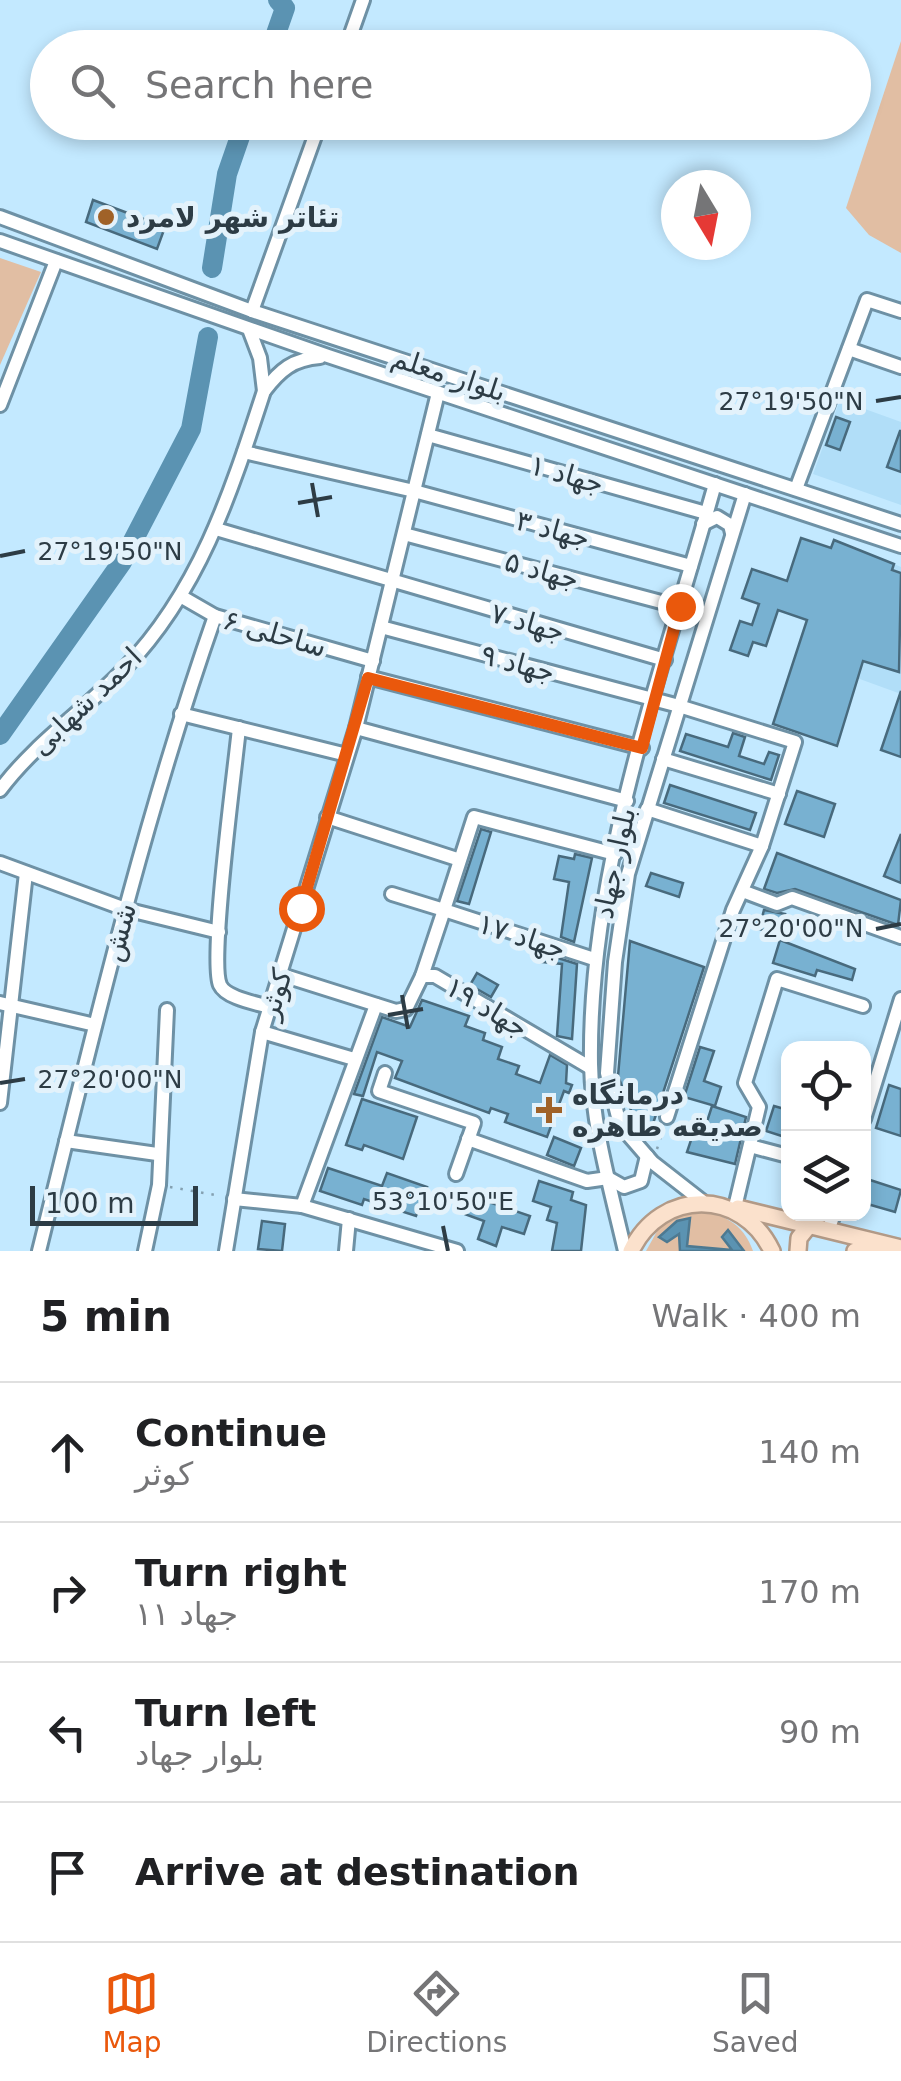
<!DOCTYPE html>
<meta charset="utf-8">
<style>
body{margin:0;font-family:"DejaVu Sans","Noto Naskh Arabic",sans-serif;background:#f6f6f6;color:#202124}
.controls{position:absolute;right:30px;bottom:30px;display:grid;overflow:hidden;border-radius:20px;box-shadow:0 5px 15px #0003}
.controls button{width:90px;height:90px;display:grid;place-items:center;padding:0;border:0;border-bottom:2px solid #e0e0e0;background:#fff;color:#202124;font:50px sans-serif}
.compass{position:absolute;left:661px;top:170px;width:90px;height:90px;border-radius:50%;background:#fff;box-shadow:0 5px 15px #0003;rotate:170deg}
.scale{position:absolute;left:30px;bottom:25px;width:168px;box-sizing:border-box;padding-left:10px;border:5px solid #2d3c45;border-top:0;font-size:28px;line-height:35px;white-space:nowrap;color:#2d3c45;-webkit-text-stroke:8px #e3f2fb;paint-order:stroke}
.stop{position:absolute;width:30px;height:30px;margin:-22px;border:8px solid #ea580c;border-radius:50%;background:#fff}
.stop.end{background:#ea580c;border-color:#fff;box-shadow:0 2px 10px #0008}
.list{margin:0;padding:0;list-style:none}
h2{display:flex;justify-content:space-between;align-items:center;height:130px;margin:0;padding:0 40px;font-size:42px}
h2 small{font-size:32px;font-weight:400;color:#757577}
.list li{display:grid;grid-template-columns:65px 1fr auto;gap:30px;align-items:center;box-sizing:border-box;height:140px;padding:0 40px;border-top:2px solid #e0e0e0}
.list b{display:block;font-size:38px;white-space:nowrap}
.list p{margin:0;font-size:32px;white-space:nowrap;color:#757577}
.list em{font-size:32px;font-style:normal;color:#757577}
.icon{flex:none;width:55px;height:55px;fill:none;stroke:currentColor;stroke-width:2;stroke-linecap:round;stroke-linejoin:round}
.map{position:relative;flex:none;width:901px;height:1251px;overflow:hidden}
.search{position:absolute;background:#fff;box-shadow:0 5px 15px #0003;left:30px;right:30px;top:30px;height:110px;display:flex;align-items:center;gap:25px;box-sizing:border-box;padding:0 35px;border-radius:55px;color:#757577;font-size:38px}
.sheet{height:690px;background:#fff}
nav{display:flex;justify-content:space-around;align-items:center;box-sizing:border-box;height:140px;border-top:2px solid #e0e0e0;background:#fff;font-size:28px;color:#757577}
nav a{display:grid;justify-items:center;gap:5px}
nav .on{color:#ea580c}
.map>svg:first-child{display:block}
.built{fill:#b1def8}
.green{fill:#e1bea3}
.water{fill:#5b93b2;stroke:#4d7991;stroke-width:2.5}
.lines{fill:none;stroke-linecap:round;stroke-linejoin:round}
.river{stroke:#5b93b2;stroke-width:20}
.building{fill:#78b1d1;stroke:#486a7d;stroke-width:2.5}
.minor-casing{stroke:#6e91a5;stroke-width:18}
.major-casing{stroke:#b29a87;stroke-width:20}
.path{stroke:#84a0b1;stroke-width:2.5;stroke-dasharray:2.5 8;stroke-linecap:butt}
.minor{stroke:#fff;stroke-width:12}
.major{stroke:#fbe1cc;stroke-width:15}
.route{stroke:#ea580c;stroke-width:12}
.ticks{fill:none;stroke:#2d3c45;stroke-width:4}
.poi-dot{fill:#a06228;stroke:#e3f2fb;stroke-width:4}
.labels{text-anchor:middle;stroke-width:10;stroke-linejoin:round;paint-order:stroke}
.poi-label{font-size:28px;font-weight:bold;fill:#2d3c45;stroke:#e3f2fb;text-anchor:start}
.street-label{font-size:28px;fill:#2d3c45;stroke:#e3f2fb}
.ticks-label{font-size:25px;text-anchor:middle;fill:#2d3c45;stroke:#e3f2fb;stroke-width:10;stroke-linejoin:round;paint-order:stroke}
</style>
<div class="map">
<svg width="901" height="1251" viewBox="0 0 901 1251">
<rect width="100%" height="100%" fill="#c3e9ff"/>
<g class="built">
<path d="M840 400 901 422V505L813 474Z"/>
<path d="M894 564 901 567V694L857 678Z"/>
</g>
<g class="green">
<path d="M901 41V253L869 235 846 208Z"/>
<path d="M0 258 41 272 0 365Z"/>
<path d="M693 1211C722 1212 743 1223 753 1251H646L660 1226Z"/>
</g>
<path class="water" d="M690 1218 687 1246 732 1250 722 1237 728 1230 744 1251H680L679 1234 667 1242 659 1237 677 1221Z"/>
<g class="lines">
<g class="river">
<path d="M271 48 285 8 278 0"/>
<path d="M212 268 227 174 245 122"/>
<path d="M0 735 122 562 191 429 208 337"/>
</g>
</g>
<g class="building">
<path d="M93 200 165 227 157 249 86 222Z"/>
<path d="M836 417 850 422 840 450 826 445Z"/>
<path d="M900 431H901V472L887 467Z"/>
<path d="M801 538 831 548 834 540 894 564 892 570 901 573 899 672 863 661 837 746 773 724 807 620 778 610 766 646 753 642 748 656 730 650 740 621 752 625 759 604 742 598 752 569 787 581Z"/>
<path d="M901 691V757L881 750Z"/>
<path d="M733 733 745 737 739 756 764 764 769 752 779 755 771 780 680 751 686 734 728 747Z"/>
<path d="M670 785 756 813 750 830 664 803Z"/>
<path d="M797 791 835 804 824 837 785 824Z"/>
<path d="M481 829 491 832 469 904 457 901Z"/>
<path d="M901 834V883L884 876Z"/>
<path d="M777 853 901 900 898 925 795 889 777 893 764 889Z"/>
<path d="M575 854 592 858 574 942 561 937 569 882 554 879 559 856 574 859Z"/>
<path d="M651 873 683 883 679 897 646 886Z"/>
<path d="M764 910 785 914 779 935 759 929Z"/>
<path d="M780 940 855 969 852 980 817 970 815 976 773 963Z"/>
<path d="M630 941 704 967 651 1130 635 1121 618 1076Z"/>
<path d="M542 953 577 964 572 1039 557 1036 562 964 541 962Z"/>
<path d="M477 973 498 985 491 997 470 985Z"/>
<path d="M422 1000 469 1016 465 1026 485 1033 483 1040 502 1047 498 1059 519 1066 516 1074 540 1083 550 1055 567 1065 566 1083 572 1085 569 1093 564 1091 547 1137 505 1122 508 1114 491 1108 489 1113 395 1078 402 1061 377 1052 363 1096 354 1094 382 1017 410 1027Z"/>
<path d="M700 1047 714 1051 704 1081 721 1087 715 1106 684 1097Z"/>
<path d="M889 1085 901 1089V1136L876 1128Z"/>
<path d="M362 1099 417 1117 403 1159 364 1145 362 1150 346 1145Z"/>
<path d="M712 1106 746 1117 735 1164 687 1152 695 1128 704 1131Z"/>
<path d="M774 1106 788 1110V1138L766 1131Z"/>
<path d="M554 1137 581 1148 574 1166 547 1155Z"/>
<path d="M328 1168 382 1186 387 1173 427 1187 416 1216 364 1199 362 1205 320 1191Z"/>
<path d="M867 1179 901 1190 895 1212 864 1203Z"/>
<path d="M539 1181 573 1192 571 1200 586 1205 581 1251H552L557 1223 547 1220 551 1207 533 1201Z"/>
<path d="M465 1194 530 1216 524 1234 502 1227 496 1246 478 1239 484 1221 459 1212Z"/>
<path d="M262 1221 285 1224 282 1251 258 1249Z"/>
</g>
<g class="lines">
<defs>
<g id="minor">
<path d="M346 48 363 0"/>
<path d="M0 217 252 311 901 524"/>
<path d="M0 241 328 356 901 546"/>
<path d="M252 311 320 122"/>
<path d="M249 329 260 358 264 391"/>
<path d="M849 349 901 367"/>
<path d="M0 405 56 261"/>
<path d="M428 435 706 513"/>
<path d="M244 452 414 491 691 566"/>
<path d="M796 489 867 300 901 311"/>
<path d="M703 524 717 517 730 525 732 533"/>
<path d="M216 529 665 660"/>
<path d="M404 534 680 607"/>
<path d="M182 597 215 616 373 661"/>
<path d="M381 627 679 706 795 742 762 846 733 910 667 1117"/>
<path d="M368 677 642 748"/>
<path d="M181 714 347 755"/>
<path d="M239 728C235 769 209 960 220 985 226 998 256 1003 269 1007"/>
<path d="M356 728 627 801"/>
<path d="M663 759 779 794"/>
<path d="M0 790C36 742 84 711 125 668 200 590 231 492 264 391 280 370 293 359 320 357"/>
<path d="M647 809 762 846"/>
<path d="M327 817 457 859"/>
<path d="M0 863 125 909 219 932"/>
<path d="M745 892 777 904 792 898 901 937"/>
<path d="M392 894 444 910 422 976"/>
<path d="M594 959 444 910 474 817 615 854"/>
<path d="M282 975 396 1011 406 1009 422 976H435L591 1068"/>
<path d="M0 1003 95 1025"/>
<path d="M262 1032 354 1059"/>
<path d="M385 1073 379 1091 474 1123 456 1174"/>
<path d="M0 1103 26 873"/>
<path d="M864 1119 901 999"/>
<path d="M468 1139 587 1181 608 1178 624 1187 641 1181 647 1156"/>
<path d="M66 1141 157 1154"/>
<path d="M750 1146 788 1156"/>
<path d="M234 1199 302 1206 457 1251"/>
<path d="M702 1201 652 1162 620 1125 607 1073 615 962 628 874 745 494"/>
<path d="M302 1206 376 1005"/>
<path d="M735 1207 759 1107 745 1083 777 979 863 1006"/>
<path d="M829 1228 834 1214"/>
<path d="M39 1251C92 1038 142 824 215 616"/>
<path d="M145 1251 159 1185 167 1010"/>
<path d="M226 1251 262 1032 356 728 438 393"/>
<path d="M346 1251 349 1219"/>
<path d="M625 1251C611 1190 592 1126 591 1064 588 869 663 670 715 484"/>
</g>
<g id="major">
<path d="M738 1208 901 1248"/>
<path d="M631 1251C661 1188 742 1188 772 1251"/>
<path d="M798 1251 799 1238 811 1223"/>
<path d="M855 1251 881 1246"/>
</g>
</defs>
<use href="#minor" class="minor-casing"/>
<use href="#major" class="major-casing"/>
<g class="path">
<path d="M657 1149 664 1128"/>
<path d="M170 1187 221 1196"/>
</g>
<use href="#minor" class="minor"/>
<use href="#major" class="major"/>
</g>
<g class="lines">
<path class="route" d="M301 908 368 678 642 748 680 606"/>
</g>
<path class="ticks" d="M876 401 901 397M312 483 318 517M298 503 332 497M0 556 25 551M876 929 901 924M402 995 408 1029M388 1015 423 1009M0 1083 25 1079M443 1226 448 1251"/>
<g class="poi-dot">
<circle cx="106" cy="217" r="10"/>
<path d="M544 1095h10v10h10v10h-10v10h-10v-10h-10v-10h10z"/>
</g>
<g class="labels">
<g class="poi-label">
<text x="126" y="227">تئاتر شهر لامرد</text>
<text x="572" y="1104">درمانگاه<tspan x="572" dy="32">صدیقه طاهره</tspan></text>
</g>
<g class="street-label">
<text transform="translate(449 374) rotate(18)" y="10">بلوار معلم</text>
<text transform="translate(567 474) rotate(16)" y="10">جهاد ۱</text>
<text transform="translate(553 529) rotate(15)" y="10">جهاد ۳</text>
<text transform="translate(542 570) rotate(15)" y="10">جهاد ۵</text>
<text transform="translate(528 622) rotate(16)" y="10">جهاد ۷</text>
<text transform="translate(275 633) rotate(16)" y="10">ساحلی ۶</text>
<text transform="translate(518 663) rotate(15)" y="10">جهاد ۹</text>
<text transform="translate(86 701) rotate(-44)" y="10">احمد شهابی</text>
<text transform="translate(614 863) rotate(-78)" y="10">بلوار جهاد</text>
<text transform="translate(119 932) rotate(-75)" y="10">شش</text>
<text transform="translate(522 936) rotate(18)" y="10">جهاد ۱۷</text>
<text transform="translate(275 994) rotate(-72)" y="10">کوثر</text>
<text transform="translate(487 1007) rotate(31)" y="10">جهاد ۱۹</text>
</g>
</g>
<g class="ticks-label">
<text x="791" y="410">27°19'50"N</text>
<text x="110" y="560">27°19'50"N</text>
<text x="791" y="937">27°20'00"N</text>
<text x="110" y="1088">27°20'00"N</text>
<text x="443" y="1210">53°10'50"E</text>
</g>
</svg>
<div class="controls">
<button><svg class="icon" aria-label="locate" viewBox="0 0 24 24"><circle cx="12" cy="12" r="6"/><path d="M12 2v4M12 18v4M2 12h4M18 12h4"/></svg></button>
<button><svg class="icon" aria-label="layers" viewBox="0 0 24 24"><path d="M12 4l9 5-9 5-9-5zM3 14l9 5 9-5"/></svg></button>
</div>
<svg class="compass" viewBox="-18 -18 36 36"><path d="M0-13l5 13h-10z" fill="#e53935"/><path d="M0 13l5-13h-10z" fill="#757577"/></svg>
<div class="scale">100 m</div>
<div class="stop" style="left:301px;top:908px"></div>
<div class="stop end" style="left:680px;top:606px"></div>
<div class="search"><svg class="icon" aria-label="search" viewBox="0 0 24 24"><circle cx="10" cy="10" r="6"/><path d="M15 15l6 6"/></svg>Search here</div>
</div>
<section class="sheet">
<h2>5 min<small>Walk · 400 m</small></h2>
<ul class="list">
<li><svg class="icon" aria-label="ahead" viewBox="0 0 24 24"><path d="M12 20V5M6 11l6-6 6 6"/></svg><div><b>Continue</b><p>کوثر</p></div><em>140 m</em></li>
<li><svg class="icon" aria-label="right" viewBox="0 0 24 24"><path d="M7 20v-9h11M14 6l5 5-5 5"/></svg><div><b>Turn right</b><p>جهاد ۱۱</p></div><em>170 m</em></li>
<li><svg class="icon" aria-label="left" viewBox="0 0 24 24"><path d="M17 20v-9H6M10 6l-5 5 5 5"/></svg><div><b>Turn left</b><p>بلوار جهاد</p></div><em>90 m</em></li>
<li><svg class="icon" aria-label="arrive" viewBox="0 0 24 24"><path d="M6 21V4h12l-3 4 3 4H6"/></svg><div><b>Arrive at destination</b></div></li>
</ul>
</section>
<nav>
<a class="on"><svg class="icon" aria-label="map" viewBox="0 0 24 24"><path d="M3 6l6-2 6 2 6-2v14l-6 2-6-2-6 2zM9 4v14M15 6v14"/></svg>Map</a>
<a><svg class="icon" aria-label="directions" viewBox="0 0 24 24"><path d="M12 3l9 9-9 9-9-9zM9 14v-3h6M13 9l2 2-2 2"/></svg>Directions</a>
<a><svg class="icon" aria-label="saved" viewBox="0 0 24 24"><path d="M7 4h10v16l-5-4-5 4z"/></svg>Saved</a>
</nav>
